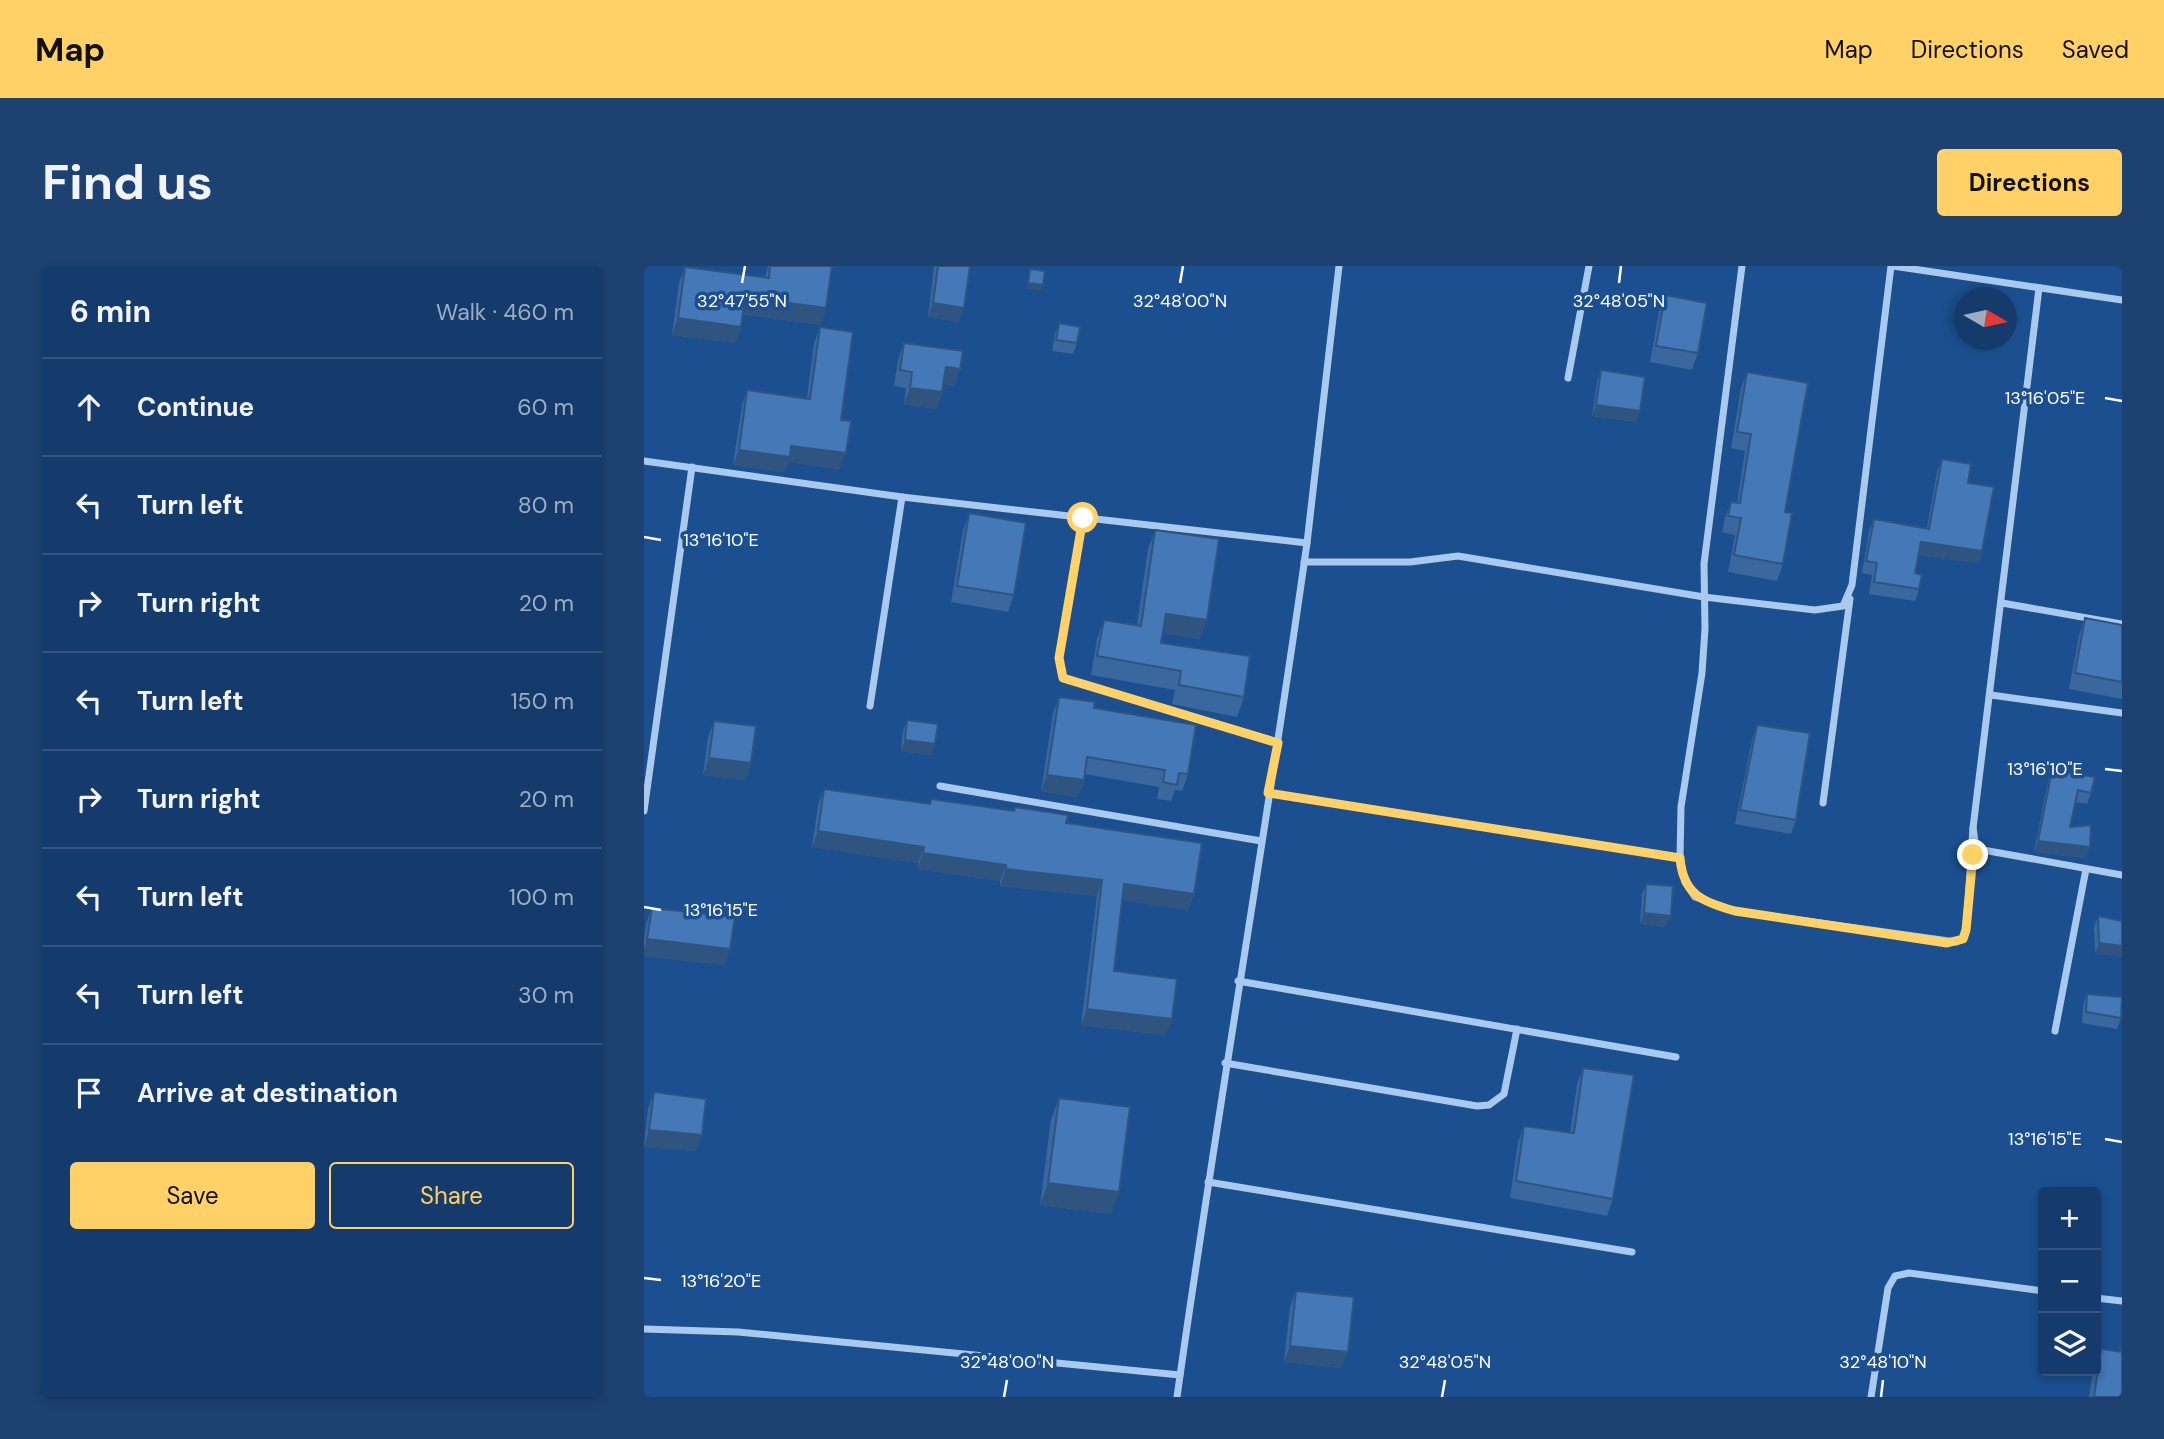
<!DOCTYPE html>
<meta charset="utf-8">
<style>
body{margin:0;font-family:"DM Sans",sans-serif;background:#1d4271;color:#f1f3f6}
.controls{position:absolute;right:21px;bottom:21px;display:grid;overflow:hidden;border-radius:7px;box-shadow:0 4px 10px #0003}
.controls button{width:63px;height:63px;display:grid;place-items:center;padding:0;border:0;border-bottom:2px solid #33557e;background:#143b6b;color:#f1f3f6;font:35px sans-serif}
.compass{position:absolute;left:1310px;top:21px;width:63px;height:63px;border-radius:50%;background:#143b6b;box-shadow:0 4px 10px #0003;rotate:99deg}
.stop{position:absolute;width:21px;height:21px;margin:-16px;border:5px solid #ffd166;border-radius:50%;background:#fff}
.stop.end{background:#ffd166;border-color:#fff;box-shadow:0 2px 7px #0008}
.list{margin:0;padding:0;list-style:none}
h2{display:flex;justify-content:space-between;align-items:center;height:91px;margin:0;padding:0 28px;font-size:30px}
h2 small{font-size:23px;font-weight:400;color:#9dadc1}
.list li{display:grid;grid-template-columns:46px 1fr auto;gap:21px;align-items:center;box-sizing:border-box;height:98px;padding:0 28px;border-top:2px solid #33557e}
.list b{display:block;font-size:26px;white-space:nowrap}
.list em{font-size:23px;font-style:normal;color:#9dadc1}
.actions{display:flex;gap:14px;padding:21px 28px}
.actions a{flex:1;padding:16px 0;border:2px solid #ffd166;border-radius:7px;text-align:center;font-size:24px;color:#ffd166}
.actions .main{background:#ffd166;color:#111}
.icon{flex:none;width:38px;height:38px;fill:none;stroke:currentColor;stroke-width:2;stroke-linecap:round;stroke-linejoin:round}
.map{position:relative;flex:none;width:1478px;height:1131px;overflow:hidden;border-radius:7px}
header{display:flex;align-items:center;gap:42px;box-sizing:border-box;height:98px;padding:0 35px;background:#ffd166;color:#111}
header strong{font-size:33px}
nav{display:flex;gap:38px;margin-inline-start:auto;font-size:24px}
.intro{display:flex;align-items:center;justify-content:space-between;box-sizing:border-box;height:168px;padding:0 42px}
h1{margin:0;font-size:49px}
.button{padding:18px 32px;border-radius:7px;background:#ffd166;color:#111;font-size:24px;font-weight:700}
main{display:flex;gap:42px;padding:0 42px}
aside{flex:1;background:#143b6b;border-radius:7px;box-shadow:0 4px 10px #0003}
.map>svg:first-child{display:block}
.lines{fill:none;stroke-linecap:round;stroke-linejoin:round}
.minor{stroke:#a9c9ee;stroke-width:7}
.wall{fill:#3a679d}
.shaded-wall{fill:#305480}
.building{fill:#4478b7;stroke:#305480;stroke-width:2}
.route{stroke:#ffd166;stroke-width:9}
.ticks{fill:none;stroke:#fff;stroke-width:2.5}
.ticks-label{font-size:18px;text-anchor:middle;fill:#fff;stroke:#1b4f8f;stroke-width:7;stroke-linejoin:round;paint-order:stroke}
</style>
<header>
<strong>Map</strong>
<nav><a>Map</a><a>Directions</a><a>Saved</a></nav>
</header>
<div class="intro"><h1>Find us</h1><a class="button">Directions</a></div>
<main>
<aside>
<h2>6 min<small>Walk · 460 m</small></h2>
<ul class="list">
<li><svg class="icon" aria-label="ahead" viewBox="0 0 24 24"><path d="M12 20V5M6 11l6-6 6 6"/></svg><div><b>Continue</b></div><em>60 m</em></li>
<li><svg class="icon" aria-label="left" viewBox="0 0 24 24"><path d="M17 20v-9H6M10 6l-5 5 5 5"/></svg><div><b>Turn left</b></div><em>80 m</em></li>
<li><svg class="icon" aria-label="right" viewBox="0 0 24 24"><path d="M7 20v-9h11M14 6l5 5-5 5"/></svg><div><b>Turn right</b></div><em>20 m</em></li>
<li><svg class="icon" aria-label="left" viewBox="0 0 24 24"><path d="M17 20v-9H6M10 6l-5 5 5 5"/></svg><div><b>Turn left</b></div><em>150 m</em></li>
<li><svg class="icon" aria-label="right" viewBox="0 0 24 24"><path d="M7 20v-9h11M14 6l5 5-5 5"/></svg><div><b>Turn right</b></div><em>20 m</em></li>
<li><svg class="icon" aria-label="left" viewBox="0 0 24 24"><path d="M17 20v-9H6M10 6l-5 5 5 5"/></svg><div><b>Turn left</b></div><em>100 m</em></li>
<li><svg class="icon" aria-label="left" viewBox="0 0 24 24"><path d="M17 20v-9H6M10 6l-5 5 5 5"/></svg><div><b>Turn left</b></div><em>30 m</em></li>
<li><svg class="icon" aria-label="arrive" viewBox="0 0 24 24"><path d="M6 21V4h12l-3 4 3 4H6"/></svg><div><b>Arrive at destination</b></div></li>
</ul>
<div class="actions"><a class="main">Save</a><a>Share</a></div>
</aside>
<div class="map">
<svg width="1478" height="1131" viewBox="0 0 1478 1131">
<rect width="100%" height="100%" fill="#1b4f8f"/>
<g class="lines">
<g class="minor">
<path d="M1098 0 1060 298 1061 363 1058 407 1037 541 1036 592 1041 616 1051 631 1091 645 1312 676 1319 673 1322 664 1329 562"/>
<path d="M1249 0 1478 34"/>
<path d="M1395 22 1329 562 1331 575 1339 584 1478 609"/>
<path d="M924 112 945 0"/>
<path d="M0 195 258 231 663 277C623 562 573 846 533 1131"/>
<path d="M439 252 415 392 419 412 633 476"/>
<path d="M663 277 695 0"/>
<path d="M660 296H766L814 290 1060 331 1171 344 1199 340 1208 319 1247 0"/>
<path d="M1358 337 1478 358"/>
<path d="M1347 429 1478 447"/>
<path d="M226 440 258 231"/>
<path d="M296 520 617 575"/>
<path d="M624 527 1036 592"/>
<path d="M1179 537 1206 333"/>
<path d="M0 545 48 201"/>
<path d="M594 715 1032 791"/>
<path d="M1411 765 1442 603"/>
<path d="M581 797 833 840 845 839 860 828 873 763"/>
<path d="M564 916 988 986"/>
<path d="M1452 1032 1478 1035"/>
<path d="M0 1063 94 1066 536 1109"/>
<path d="M1227 1131 1244 1022 1251 1010 1265 1007 1399 1025"/>
</g>
</g>
<g class="wall">
<path d="M124 0H188L182 42 176 59 99 48 97 61 91 77 28 69 35 17 41 1 121 11Z"/>
<path d="M290 0H326L315 56 284 51Z"/>
<path d="M1021 29 1054 87 1048 104 1006 96 1015 46Z"/>
<path d="M415 57 433 77 429 88 408 85 411 68Z"/>
<path d="M176 61 197 154 196 203 144 196 140 206 89 199 98 139 103 124 163 132 170 77Z"/>
<path d="M260 77 316 103 310 120 300 118 298 126 292 143 260 138 262 122 250 120 254 94Z"/>
<path d="M957 104 992 156 948 150 953 116Z"/>
<path d="M1103 106 1141 246 1139 298 1133 315 1084 306 1091 269 1078 266 1081 252 1087 236 1093 237 1101 185 1087 182 1097 122Z"/>
<path d="M1298 193 1324 217 1338 285 1334 297 1274 289 1271 307 1275 323 1271 335 1225 328 1228 309 1218 307 1225 265 1230 253 1283 262 1293 206Z"/>
<path d="M325 247 370 329 364 346 307 336 319 264Z"/>
<path d="M511 264 556 373 519 367 517 377 600 431 593 451 528 438 531 424 447 409 453 373 460 354 493 359 504 283Z"/>
<path d="M1441 352 1478 359V433L1425 423 1435 369Z"/>
<path d="M415 431 450 442 544 508 538 525 531 524 527 535 513 533 515 521 440 508V514L434 531 397 525 409 447Z"/>
<path d="M263 454 291 478 287 489 257 485 259 465Z"/>
<path d="M70 455 107 497 101 514 59 509 64 471Z"/>
<path d="M1113 459 1152 554 1147 568 1091 558 1108 474Z"/>
<path d="M1408 504 1447 527 1443 538 1431 536 1426 561 1442 592 1390 586 1404 515Z"/>
<path d="M180 523 285 538 287 533 369 545 371 541 422 557 550 628 544 644 478 634 470 705 522 769 437 759 453 630 356 620V615L273 603 274 597 168 581 174 539Z"/>
<path d="M1002 618 1022 661 996 658 998 629Z"/>
<path d="M8 642 86 683 80 699 0 690V674L2 658Z"/>
<path d="M1454 650 1478 655 1451 688 1450 661Z"/>
<path d="M1443 728 1477 752 1473 763 1438 757 1439 739Z"/>
<path d="M939 802 969 933 963 950 866 932 874 876 880 860 926 866 933 818Z"/>
<path d="M10 826 52 885 0 881 4 843Z"/>
<path d="M415 832 467 948 396 939 407 853Z"/>
<path d="M652 1025 698 1102 640 1096 646 1041Z"/>
<path d="M1457 1083 1478 1131H1445L1449 1105H1452V1098Z"/>
</g>
<g class="shaded-wall">
<path d="M384 17 399 19 397 25 382 23Z"/>
<path d="M101 31 182 42 176 59 95 47Z"/>
<path d="M289 37 320 42 315 56 284 51Z"/>
<path d="M34 52 97 61 91 77 28 69Z"/>
<path d="M302 101 316 103 310 120 296 118Z"/>
<path d="M266 122 298 126 292 143 260 138Z"/>
<path d="M952 139 996 145 992 156 948 150Z"/>
<path d="M147 180 202 187 196 203 144 196 140 206 89 199 95 184Z"/>
<path d="M1277 276 1338 285 1334 297 1272 289Z"/>
<path d="M522 348 563 354 556 373 515 367Z"/>
<path d="M261 474 291 478 287 489 257 485Z"/>
<path d="M65 492 107 497 101 514 59 509Z"/>
<path d="M403 509 440 514 434 531 397 525Z"/>
<path d="M174 565 280 581 274 597 168 581Z"/>
<path d="M1394 575 1446 581 1442 592 1390 586Z"/>
<path d="M279 587 362 599 356 615 273 603Z"/>
<path d="M362 603 458 614 453 630 356 620Z"/>
<path d="M480 618 550 628 544 644 474 634Z"/>
<path d="M1000 647 1027 650 1022 661 996 658Z"/>
<path d="M3 673 86 683 80 699 0 690V683Z"/>
<path d="M1455 677 1478 680V691L1451 688Z"/>
<path d="M443 743 528 753 522 769 437 759Z"/>
<path d="M5 864 58 869 52 885 0 881Z"/>
<path d="M404 917 475 926 467 948 396 939Z"/>
<path d="M646 1080 704 1086 698 1102 640 1096Z"/>
</g>
<g class="building">
<path d="M126 0H188L182 42 101 31 97 61 34 52 41 1 125 12Z"/>
<path d="M294 0H326L320 42 289 37Z"/>
<path d="M386 3 401 5 399 19 384 17Z"/>
<path d="M1021 29 1063 37 1054 87 1012 80Z"/>
<path d="M415 57 436 61 433 77 412 74Z"/>
<path d="M176 61 209 66 197 154 207 155 202 187 147 180 146 191 95 184 103 124 166 133Z"/>
<path d="M260 77 319 85 316 103 302 101 298 126 266 122 268 106 256 104Z"/>
<path d="M957 104 1001 111 996 145 952 139Z"/>
<path d="M1103 106 1164 117 1141 246 1148 247 1139 298 1090 289 1097 252 1084 250 1087 236 1096 237 1107 168 1093 166Z"/>
<path d="M1298 193 1327 198 1324 217 1350 221 1338 285 1277 276 1271 307 1278 309 1275 323 1230 316 1233 297 1222 295 1230 253 1285 263Z"/>
<path d="M325 247 382 257 370 329 313 320Z"/>
<path d="M511 264 575 273 563 354 522 348 517 377 606 390 600 431 535 419 537 405 453 390 460 354 497 360Z"/>
<path d="M1441 352 1478 359V416L1431 407Z"/>
<path d="M415 431 451 436 450 442 552 459 544 508 535 507 533 519 519 516 521 504 443 491 440 514 403 509Z"/>
<path d="M263 454 294 458 291 478 261 474Z"/>
<path d="M70 455 112 460 107 497 65 492Z"/>
<path d="M1113 459 1166 467 1152 554 1096 544Z"/>
<path d="M1408 504 1451 511 1447 527 1434 524 1426 561 1447 559 1446 581 1394 575Z"/>
<path d="M180 523 286 538 287 533 370 545 371 541 424 549 422 557 558 577 550 628 480 618 470 705 533 713 528 753 443 743 458 614 362 603V599L279 587 280 581 174 565Z"/>
<path d="M1002 618 1029 620 1027 650 1000 647Z"/>
<path d="M8 642 91 651 86 683 3 673Z"/>
<path d="M1454 650 1478 655V680L1455 677Z"/>
<path d="M1443 728 1478 731 1477 752 1442 746Z"/>
<path d="M939 802 990 809 969 933 872 915 880 860 930 867Z"/>
<path d="M10 826 62 833 58 869 5 864Z"/>
<path d="M415 832 486 841 475 926 404 917Z"/>
<path d="M652 1025 710 1031 704 1086 646 1080Z"/>
<path d="M1457 1083 1478 1086V1131H1450Z"/>
</g>
<g class="lines">
<path class="route" d="M439 252 415 392 419 412 634 477 624 527 1036 592C1039 628 1058 636 1091 645L1303 677 1319 673 1322 664 1329 589"/>
</g>
<path class="ticks" d="M98 17 101 0M536 17 539 0M975 17 977 0M1461 132 1478 135M0 271 17 274M1461 503 1478 505M0 641 17 644M1461 873 1478 876M0 1012 17 1014M360 1131 363 1114M798 1131 801 1114M1237 1131 1239 1114"/>
<g class="ticks-label">
<text x="98" y="41">32°47'55"N</text>
<text x="536" y="41">32°48'00"N</text>
<text x="975" y="41">32°48'05"N</text>
<text x="1401" y="138">13°16'05"E</text>
<text x="77" y="280">13°16'10"E</text>
<text x="1401" y="509">13°16'10"E</text>
<text x="77" y="650">13°16'15"E</text>
<text x="1401" y="879">13°16'15"E</text>
<text x="77" y="1021">13°16'20"E</text>
<text x="363" y="1102">32°48'00"N</text>
<text x="801" y="1102">32°48'05"N</text>
<text x="1239" y="1102">32°48'10"N</text>
</g>
</svg>
<div class="controls">
<button>+</button>
<button>−</button>
<button><svg class="icon" aria-label="layers" viewBox="0 0 24 24"><path d="M12 4l9 5-9 5-9-5zM3 14l9 5 9-5"/></svg></button>
</div>
<svg class="compass" viewBox="-18 -18 36 36"><path d="M0-13l5 13h-10z" fill="#e53935"/><path d="M0 13l5-13h-10z" fill="#9dadc1"/></svg>
<div class="stop" style="left:439px;top:252px"></div>
<div class="stop end" style="left:1329px;top:589px"></div>
</div>
</main>
